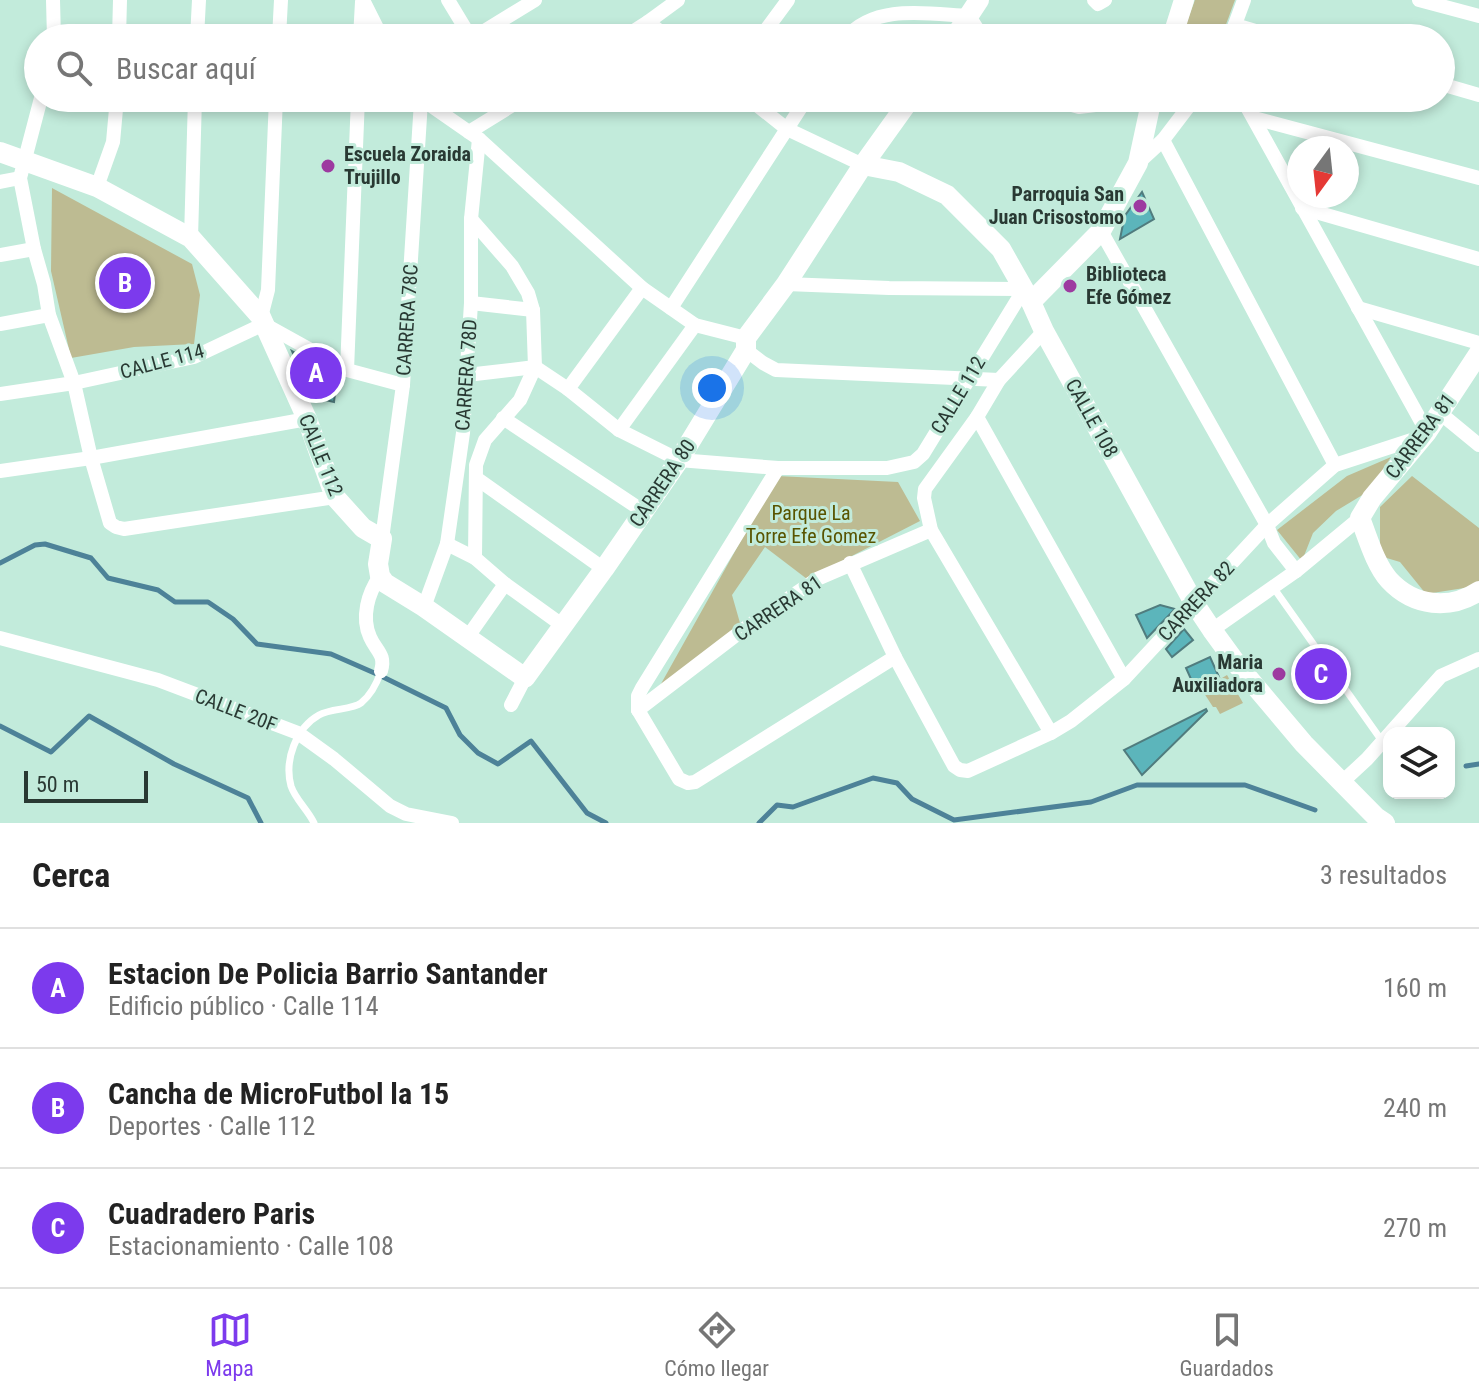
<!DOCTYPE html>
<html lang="es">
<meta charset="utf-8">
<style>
body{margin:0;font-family:"Roboto Condensed",sans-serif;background:#f2f2f2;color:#222}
.controls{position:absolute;right:24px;bottom:24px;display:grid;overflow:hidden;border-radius:16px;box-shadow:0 4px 12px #0003}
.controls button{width:72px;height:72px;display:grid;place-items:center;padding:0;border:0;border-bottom:2px solid #e0e0e0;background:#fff;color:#222;font:40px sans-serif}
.compass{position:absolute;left:1287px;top:136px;width:72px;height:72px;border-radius:50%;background:#fff;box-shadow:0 4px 12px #0003;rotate:195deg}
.scale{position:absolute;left:24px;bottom:20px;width:124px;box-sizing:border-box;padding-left:8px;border:4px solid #293933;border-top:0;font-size:22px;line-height:28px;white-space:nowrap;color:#293933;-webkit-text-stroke:6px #c2ebdb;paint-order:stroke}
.you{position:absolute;left:712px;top:388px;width:28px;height:28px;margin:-20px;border:6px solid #fff;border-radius:50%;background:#1a73e8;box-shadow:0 0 0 12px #1a73e833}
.badge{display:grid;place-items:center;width:52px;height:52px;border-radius:50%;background:#7c3aed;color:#fff;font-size:26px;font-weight:700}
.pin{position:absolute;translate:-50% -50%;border:4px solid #fff;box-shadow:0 2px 8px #0006}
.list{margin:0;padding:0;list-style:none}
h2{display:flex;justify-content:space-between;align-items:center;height:104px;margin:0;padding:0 32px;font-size:34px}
h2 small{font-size:26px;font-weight:400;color:#767676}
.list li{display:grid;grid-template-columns:52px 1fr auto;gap:24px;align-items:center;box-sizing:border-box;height:120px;padding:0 32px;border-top:2px solid #e0e0e0}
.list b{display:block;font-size:30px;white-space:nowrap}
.list p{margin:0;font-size:26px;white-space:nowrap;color:#767676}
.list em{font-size:26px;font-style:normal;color:#767676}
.icon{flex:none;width:44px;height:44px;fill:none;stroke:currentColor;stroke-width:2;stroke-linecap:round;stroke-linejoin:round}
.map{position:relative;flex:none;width:1479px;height:823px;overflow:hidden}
.search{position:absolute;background:#fff;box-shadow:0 4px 12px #0003;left:24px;right:24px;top:24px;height:88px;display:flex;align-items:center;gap:20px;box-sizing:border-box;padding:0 28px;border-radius:44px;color:#767676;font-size:30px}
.sheet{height:464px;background:#fff}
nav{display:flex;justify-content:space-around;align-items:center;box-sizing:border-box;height:112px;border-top:2px solid #e0e0e0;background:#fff;font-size:22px;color:#767676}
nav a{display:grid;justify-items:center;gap:4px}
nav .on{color:#7c3aed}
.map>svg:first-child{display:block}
.green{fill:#bdbb92}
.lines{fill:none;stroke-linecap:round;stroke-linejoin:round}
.stream{stroke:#4d8298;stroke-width:5}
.building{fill:#5cb5bb;stroke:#507c7e;stroke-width:2}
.lane{stroke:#fff;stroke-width:7}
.street{stroke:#fff;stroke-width:14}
.secondary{stroke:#fff;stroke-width:20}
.poi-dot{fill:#9d3aa0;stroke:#c2ebdb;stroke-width:3}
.labels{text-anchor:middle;stroke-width:6;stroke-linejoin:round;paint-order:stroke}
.poi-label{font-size:20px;font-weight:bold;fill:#293933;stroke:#c2ebdb;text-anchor:start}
.street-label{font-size:20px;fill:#293933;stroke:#c2ebdb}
.park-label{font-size:20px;fill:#585400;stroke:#c2ebdb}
</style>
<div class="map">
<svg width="1479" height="823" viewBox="0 0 1479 823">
<rect width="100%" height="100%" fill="#c2ebdb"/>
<g class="green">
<path d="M1195 0H1235L1221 38H1181Z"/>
<path d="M52 188 192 264 200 295 194 344 134 347 71 358 51 271Z"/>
<path d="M1391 457 1369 491 1336 511 1313 533 1302 561 1277 530 1347 476Z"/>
<path d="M777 476 898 482 920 521 807 579 765 547 732 595 742 630 657 691Z"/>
<path d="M1412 476 1479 528V583L1477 586 1426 594 1400 562 1380 556V507Z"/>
<path d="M1227 675 1243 703 1220 714 1216 707H1213L1202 690Z"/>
</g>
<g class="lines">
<g class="stream">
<path d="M0 563 35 545 45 544 91 558 108 578 158 590 175 602H208L233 619 257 644 331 654 379 675 446 708 460 735 478 753 498 764 531 741 587 813 606 823"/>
<path d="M0 726 51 752 89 716 174 764 248 798 261 823"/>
<path d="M1466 766 1479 764"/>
<path d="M759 823 777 805 793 807 873 778 897 783 912 799 954 820 1091 802 1137 785H1245L1315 810"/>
</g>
</g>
<g class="building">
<path d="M1142 192 1154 219 1120 239 1123 224 1121 221Z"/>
<path d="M292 351 337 376 334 402 312 397Z"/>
<path d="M1160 605 1175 609 1147 638 1136 615Z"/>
<path d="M1184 629 1193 640 1172 657 1166 649Z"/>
<path d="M1210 657 1219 677 1195 688 1186 668Z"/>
<path d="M1206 709 1207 711 1142 775 1124 750Z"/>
</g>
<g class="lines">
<g class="lane">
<path d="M1273 587 1382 741"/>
<path d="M314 823C308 810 295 799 291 786 284 760 296 728 319 715 331 708 352 710 361 703 371 695 377 683 381 671"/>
</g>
<g class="street">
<path d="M53 0 54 38"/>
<path d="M363 0 382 38"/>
<path d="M448 0 471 38"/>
<path d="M1094 0 1098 4 1105 0"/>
<path d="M1419 0 1479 16"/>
<path d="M648 22 669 38"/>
<path d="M1235 25 1280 38"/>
<path d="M119 38 120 0"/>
<path d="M197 38 199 0"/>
<path d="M279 38 281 0"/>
<path d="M360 38 362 2"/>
<path d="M473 38 535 0"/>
<path d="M623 38 648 22 678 0"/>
<path d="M760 38 788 0"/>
<path d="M846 38C875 3 929 14 969 16L983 38"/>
<path d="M1230 38 1244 0"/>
<path d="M1441 84 1479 95"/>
<path d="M41 98 20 178 34 249 44 284 49 315 74 383 91 458 110 523 116 527 124 529 335 497"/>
<path d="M420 98 479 139 642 288 695 325 746 338"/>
<path d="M748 98 787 129 863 165"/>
<path d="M1047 98 1079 107 1120 102 1129 98"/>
<path d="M1242 98 1427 432"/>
<path d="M1254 118 1479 178"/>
<path d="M469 132 524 98"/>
<path d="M1163 140 1335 465"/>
<path d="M1138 163 1163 140 1195 98"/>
<path d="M0 182 20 178"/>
<path d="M97 187 113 142 117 98"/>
<path d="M1302 208 1479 259"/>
<path d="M471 219 512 266 528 293 533 310 535 367 520 400 485 440 476 465 475 558"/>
<path d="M1101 231 1267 525 1274 543 1296 571"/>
<path d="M191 238 195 98"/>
<path d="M0 255 34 249"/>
<path d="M786 284 889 288 1024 289"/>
<path d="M471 303 533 310"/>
<path d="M671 308 807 98"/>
<path d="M1358 308 1479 343"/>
<path d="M261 317 268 290 276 98"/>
<path d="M0 324 49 315"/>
<path d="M1044 331 999 380 977 417 925 489 924 498 931 530 1051 733"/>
<path d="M746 350 763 363 776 370 999 380"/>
<path d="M347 370 358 98"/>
<path d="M467 375 535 367 568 389 619 430 679 460 778 468H887L914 462 923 454 1024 289"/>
<path d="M568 389 642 288"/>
<path d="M0 394 74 383 194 357 264 324 347 370 403 385"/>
<path d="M1440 413 1479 445"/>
<path d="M977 417 1124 679"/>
<path d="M503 418 643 511"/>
<path d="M619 430 695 325"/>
<path d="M0 471 91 458 307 419"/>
<path d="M476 478 604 569"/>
<path d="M382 539 403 385 421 101"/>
<path d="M447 544 475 558 505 584 562 625"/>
<path d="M850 563 895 657 954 766 960 770 968 771 1051 733 1071 721 1124 679 1267 525 1335 465 1424 436"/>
<path d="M380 576C368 593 361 617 370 637 376 651 386 654 381 671"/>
<path d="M424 607 447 544 463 433 471 303V219L479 139"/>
<path d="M1212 630 1296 571 1360 518"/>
<path d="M0 638 158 680 298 733 334 759 390 806 406 814 452 823"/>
<path d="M467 638 505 584"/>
<path d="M511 705 525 678"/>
<path d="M638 710 748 626 817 579 931 530"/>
<path d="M638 710 679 779 688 783 695 782 895 657"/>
<path d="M638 710V696L642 688 778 468"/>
<path d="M1341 783 1367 759 1441 676 1479 659"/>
</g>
<g class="secondary">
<path d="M954 38 979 0"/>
<path d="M1172 38 1184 0"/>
<path d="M0 152 97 187 191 238 261 317 307 419 335 497 363 528 382 539 378 564 380 576 385 583 424 607 525 678 604 569 679 460 746 350V338L786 284 863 165 911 98"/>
<path d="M863 165 899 172 947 195 1001 249 1031 302 1044 331 1194 603 1212 630 1239 667 1304 744 1376 817 1385 823"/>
<path d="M1031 302 1101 231 1138 163 1152 98"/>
<path d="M1479 353 1427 432 1372 498 1360 518C1368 538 1375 564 1389 580 1414 607 1450 610 1479 591"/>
</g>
</g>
<g class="poi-dot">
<circle cx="328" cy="166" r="8"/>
<circle cx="1140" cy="206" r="8"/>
<circle cx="1070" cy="286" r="8"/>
<circle cx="1279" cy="674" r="8"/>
</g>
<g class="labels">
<g class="poi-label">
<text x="344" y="161">Escuela Zoraida<tspan x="344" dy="23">Trujillo</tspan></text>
<text x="1124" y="201" text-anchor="end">Parroquia San<tspan x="1124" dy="23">Juan Crisostomo</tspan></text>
<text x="1086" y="281">Biblioteca<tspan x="1086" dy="23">Efe Gómez</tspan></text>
<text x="1263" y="669" text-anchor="end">Maria<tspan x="1263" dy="23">Auxiliadora</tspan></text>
</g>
<g class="street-label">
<text transform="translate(407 320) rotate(-86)" y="7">CARRERA 78C</text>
<text transform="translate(162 361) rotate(-15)" y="7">CALLE 114</text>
<text transform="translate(466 375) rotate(-86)" y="7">CARRERA 78D</text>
<text transform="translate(958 395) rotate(-59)" y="7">CALLE 112</text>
<text transform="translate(1092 418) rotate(61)" y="7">CALLE 108</text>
<text transform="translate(1420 436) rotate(-53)" y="7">CARRERA 81</text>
<text transform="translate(321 455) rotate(68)" y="7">CALLE 112</text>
<text transform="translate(662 483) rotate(-56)" y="7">CARRERA 80</text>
<text transform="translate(1196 601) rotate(-47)" y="7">CARRERA 82</text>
<text transform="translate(778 608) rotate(-34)" y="7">CARRERA 81</text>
<text transform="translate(236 710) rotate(21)" y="7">CALLE 20F</text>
</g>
<g class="park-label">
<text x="811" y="520">Parque La<tspan x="811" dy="23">Torre Efe Gomez</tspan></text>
</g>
</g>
</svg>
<div class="controls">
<button><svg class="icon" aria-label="layers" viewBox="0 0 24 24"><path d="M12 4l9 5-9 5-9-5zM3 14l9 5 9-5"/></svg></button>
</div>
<svg class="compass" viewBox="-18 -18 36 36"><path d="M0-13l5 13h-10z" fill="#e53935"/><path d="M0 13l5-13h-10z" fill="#767676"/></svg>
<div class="scale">50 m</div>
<div class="you"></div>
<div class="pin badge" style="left:316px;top:373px">A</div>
<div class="pin badge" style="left:125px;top:283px">B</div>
<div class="pin badge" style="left:1321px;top:674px">C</div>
<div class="search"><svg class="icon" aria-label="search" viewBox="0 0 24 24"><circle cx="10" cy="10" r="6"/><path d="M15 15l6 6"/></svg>Buscar aquí</div>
</div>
<section class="sheet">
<h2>Cerca<small>3 resultados</small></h2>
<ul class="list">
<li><span class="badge">A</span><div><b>Estacion De Policia Barrio Santander</b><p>Edificio público · Calle 114</p></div><em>160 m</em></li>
<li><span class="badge">B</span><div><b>Cancha de MicroFutbol la 15</b><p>Deportes · Calle 112</p></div><em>240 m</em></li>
<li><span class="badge">C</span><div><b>Cuadradero Paris</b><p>Estacionamiento · Calle 108</p></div><em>270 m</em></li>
</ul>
</section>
<nav>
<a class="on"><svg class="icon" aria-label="map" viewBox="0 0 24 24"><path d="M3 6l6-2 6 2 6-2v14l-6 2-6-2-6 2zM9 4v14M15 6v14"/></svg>Mapa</a>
<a><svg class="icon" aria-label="directions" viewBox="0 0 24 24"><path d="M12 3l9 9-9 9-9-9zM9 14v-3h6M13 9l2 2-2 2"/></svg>Cómo llegar</a>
<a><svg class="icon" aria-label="saved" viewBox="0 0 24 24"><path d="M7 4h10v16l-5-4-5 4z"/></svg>Guardados</a>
</nav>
